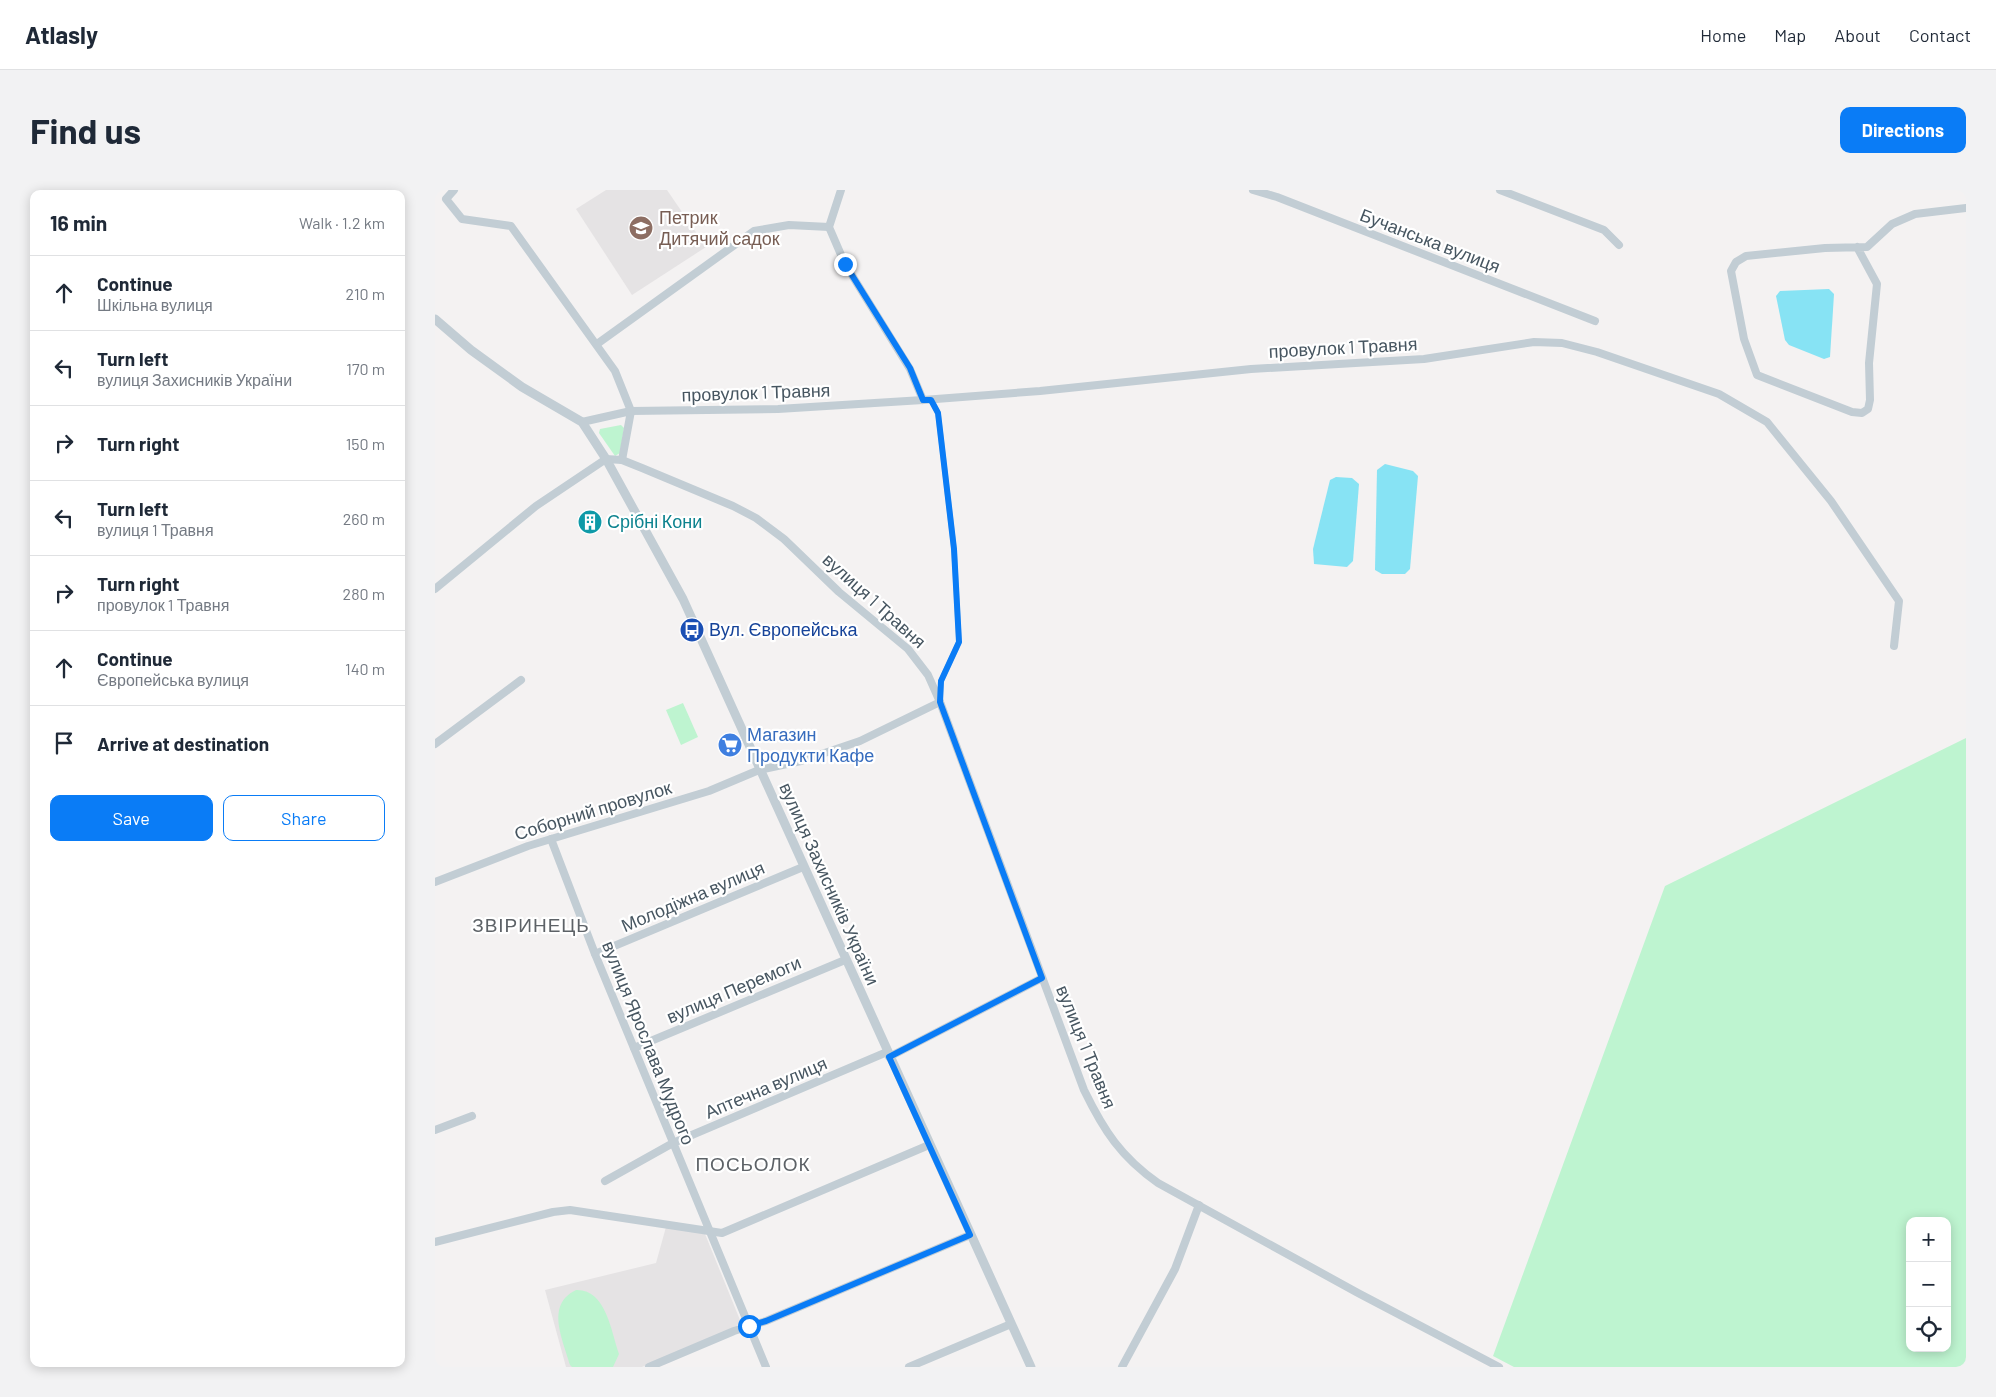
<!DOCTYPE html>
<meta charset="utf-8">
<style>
body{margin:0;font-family:Barlow,sans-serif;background:#f2f2f3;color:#1f2937}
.controls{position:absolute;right:15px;bottom:15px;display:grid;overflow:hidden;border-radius:10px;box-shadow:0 2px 12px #0003}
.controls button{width:45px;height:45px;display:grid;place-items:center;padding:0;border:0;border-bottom:1px solid #e0e1e3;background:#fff;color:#1f2937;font:25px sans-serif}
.stop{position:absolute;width:15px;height:15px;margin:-11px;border:4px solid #0a7cf6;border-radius:50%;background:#fff}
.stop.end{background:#0a7cf6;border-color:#fff;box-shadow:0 1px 5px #0008}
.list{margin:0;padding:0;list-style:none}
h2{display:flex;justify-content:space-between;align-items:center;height:65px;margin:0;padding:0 20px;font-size:21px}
h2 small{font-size:16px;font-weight:400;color:#747a83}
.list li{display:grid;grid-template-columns:32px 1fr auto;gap:15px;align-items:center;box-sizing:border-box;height:75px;padding:0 20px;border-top:1px solid #e0e1e3}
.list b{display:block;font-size:19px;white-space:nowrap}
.list p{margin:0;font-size:16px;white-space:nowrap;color:#747a83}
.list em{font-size:16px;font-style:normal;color:#747a83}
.actions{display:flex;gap:10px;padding:15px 20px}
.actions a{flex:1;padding:11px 0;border:1px solid #0a7cf6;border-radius:10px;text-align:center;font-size:18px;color:#0a7cf6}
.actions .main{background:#0a7cf6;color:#fff}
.icon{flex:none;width:28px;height:28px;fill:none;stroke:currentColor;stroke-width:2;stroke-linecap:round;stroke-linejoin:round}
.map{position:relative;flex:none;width:1531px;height:1177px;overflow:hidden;border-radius:10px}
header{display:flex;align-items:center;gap:30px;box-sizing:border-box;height:70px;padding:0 25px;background:#fff;border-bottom:1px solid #e0e1e3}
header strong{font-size:24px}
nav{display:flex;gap:28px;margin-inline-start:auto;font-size:18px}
.intro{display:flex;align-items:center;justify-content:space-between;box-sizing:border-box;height:120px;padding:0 30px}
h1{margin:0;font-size:35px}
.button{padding:12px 22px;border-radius:10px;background:#0a7cf6;color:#fff;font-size:18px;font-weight:700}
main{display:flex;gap:30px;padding:0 30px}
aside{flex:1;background:#fff;border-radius:10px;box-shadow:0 2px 12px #0003}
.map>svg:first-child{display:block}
.education{fill:#e5e3e4}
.green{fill:#bef4d0;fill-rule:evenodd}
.water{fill:#87e3f4}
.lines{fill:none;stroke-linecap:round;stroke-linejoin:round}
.pedestrian{stroke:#c2cdd4;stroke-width:5.5}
.minor{stroke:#c2cdd4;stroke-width:8}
.tertiary{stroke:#c2cdd4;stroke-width:9}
.route{stroke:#0a7cf6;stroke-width:6}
.labels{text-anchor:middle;stroke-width:4.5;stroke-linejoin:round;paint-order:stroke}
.education-label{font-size:18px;fill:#785e54;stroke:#fff;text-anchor:start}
.street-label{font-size:18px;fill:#475661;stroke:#fff}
.culture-label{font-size:18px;fill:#0d838f;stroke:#fff;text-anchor:start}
.transit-label{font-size:18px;fill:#164399;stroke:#fff;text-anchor:start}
.shop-label{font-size:18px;fill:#366cbe;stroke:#fff;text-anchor:start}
.neighbourhood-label{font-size:19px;letter-spacing:1px;fill:#5d6267;stroke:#fff}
</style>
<header>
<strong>Atlasly</strong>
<nav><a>Home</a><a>Map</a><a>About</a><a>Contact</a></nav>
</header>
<div class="intro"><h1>Find us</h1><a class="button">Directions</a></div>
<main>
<aside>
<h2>16 min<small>Walk · 1.2 km</small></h2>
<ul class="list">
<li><svg class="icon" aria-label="ahead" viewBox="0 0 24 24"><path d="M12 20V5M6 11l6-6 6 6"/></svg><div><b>Continue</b><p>Шкільна вулиця</p></div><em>210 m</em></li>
<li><svg class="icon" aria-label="left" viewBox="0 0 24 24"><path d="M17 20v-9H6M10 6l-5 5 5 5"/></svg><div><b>Turn left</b><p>вулиця Захисників України</p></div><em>170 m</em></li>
<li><svg class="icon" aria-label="right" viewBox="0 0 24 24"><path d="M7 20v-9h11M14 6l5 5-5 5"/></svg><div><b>Turn right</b></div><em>150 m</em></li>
<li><svg class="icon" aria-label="left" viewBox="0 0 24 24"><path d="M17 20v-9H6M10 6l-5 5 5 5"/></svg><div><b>Turn left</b><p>вулиця 1 Травня</p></div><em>260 m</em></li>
<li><svg class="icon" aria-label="right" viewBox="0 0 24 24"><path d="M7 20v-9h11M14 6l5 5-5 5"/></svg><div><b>Turn right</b><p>провулок 1 Травня</p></div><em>280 m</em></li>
<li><svg class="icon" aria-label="ahead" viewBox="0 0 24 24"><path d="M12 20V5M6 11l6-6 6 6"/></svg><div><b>Continue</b><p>Європейська вулиця</p></div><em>140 m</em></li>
<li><svg class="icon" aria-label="arrive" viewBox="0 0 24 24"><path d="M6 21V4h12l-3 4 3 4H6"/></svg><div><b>Arrive at destination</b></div></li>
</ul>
<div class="actions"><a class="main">Save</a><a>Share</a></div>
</aside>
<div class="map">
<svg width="1531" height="1177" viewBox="0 0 1531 1177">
<rect width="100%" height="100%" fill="#f4f2f2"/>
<g class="education">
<path d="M171 0H232L271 57 197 105 141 19Z"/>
<path d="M231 1037 270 1044 305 1130 301 1138 207 1177H131L110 1100 221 1073Z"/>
</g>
<g class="green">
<path d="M186 235 189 238 185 263 180 266 164 243 165 239Z"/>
<path d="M248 513 263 547 246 555 231 520Z"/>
<path d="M1531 548V1177H1079L1058 1166 1230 696ZM1475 1031H1512V1158H1475Z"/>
<path d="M141 1100C171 1099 176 1141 184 1164L178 1177H137L135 1175C128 1149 110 1115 141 1100Z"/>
</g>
<g class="water">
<path d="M1394 99 1399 104 1395 167 1389 169 1354 155 1350 150 1341 106 1345 101Z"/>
<path d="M950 274 978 281 983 286 975 379 970 384H947L940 380 942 280Z"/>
<path d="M901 287 917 288 924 294 918 371 912 377 879 374 878 359 895 290Z"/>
</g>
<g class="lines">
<path class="pedestrian" d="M496 210 503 223 519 359 524 452 506 491 505 510"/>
<g class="minor">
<path d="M19 0 11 9 27 29 76 36 180 181 196 221 187 270"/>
<path d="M406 0 394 37 410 74 475 179 488 210"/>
<path d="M818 0 842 7 1160 131"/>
<path d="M1065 0 1169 40 1184 55"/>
<path d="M1422 57 1442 94 1434 173 1435 210 1433 219 1427 223 1417 222 1322 185 1309 149 1296 81 1301 72 1311 66 1390 58 1432 57 1457 34 1480 24 1531 18"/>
<path d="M162 154 319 41 354 35 394 37"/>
<path d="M147 232 196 221 343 219 488 210 605 201 816 179 989 169 1099 152 1127 153 1162 162 1284 204 1332 232 1396 311 1464 411 1459 456"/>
<path d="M0 399 101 316 171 269 187 270 207 278 298 316 321 328 349 349 404 402 473 459 493 485 505 512 649 900C669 941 686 967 723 993L923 1103 1064 1177"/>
<path d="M0 554 86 490"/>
<path d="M116 649 160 764 331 1177"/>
<path d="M0 692 93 656 274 601 324 580 366 571 425 551 505 512"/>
<path d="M160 764 368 677"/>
<path d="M199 858 410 770"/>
<path d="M454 867 607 788"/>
<path d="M0 940 37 926"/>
<path d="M170 991 238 953 452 862"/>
<path d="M0 1052 118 1022 135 1020 287 1043 494 955"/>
<path d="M214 1177 299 1141 331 1131 535 1045"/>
<path d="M474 1177 576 1134"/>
<path d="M687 1177 740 1079 764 1015"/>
</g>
<path class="tertiary" d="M0 129 36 160 87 197 147 232 171 269 248 409 596 1177"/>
</g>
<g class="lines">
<path class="route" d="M314 1136 331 1131 535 1045 454 867 607 788 505 512 506 491 524 452 519 359 503 223 496 210H488L475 178 410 74"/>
</g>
<defs>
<symbol id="school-disc" viewBox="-11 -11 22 22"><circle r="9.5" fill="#8d6e63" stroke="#fff"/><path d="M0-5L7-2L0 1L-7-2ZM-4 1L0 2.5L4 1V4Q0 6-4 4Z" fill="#fff"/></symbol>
<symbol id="building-disc" viewBox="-11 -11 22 22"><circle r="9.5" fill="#0f9aa8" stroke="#fff"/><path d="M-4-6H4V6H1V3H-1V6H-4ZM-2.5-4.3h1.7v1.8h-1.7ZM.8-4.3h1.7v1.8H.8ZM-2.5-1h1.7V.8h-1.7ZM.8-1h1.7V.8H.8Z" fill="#fff"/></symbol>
<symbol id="bus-disc" viewBox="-11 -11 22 22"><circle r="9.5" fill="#1a4fb4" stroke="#fff"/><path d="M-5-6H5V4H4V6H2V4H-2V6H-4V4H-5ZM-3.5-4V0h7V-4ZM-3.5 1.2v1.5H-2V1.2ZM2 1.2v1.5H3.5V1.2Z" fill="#fff"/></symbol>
<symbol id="supermarket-disc" viewBox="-11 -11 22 22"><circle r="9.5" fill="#3f7fe0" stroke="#fff"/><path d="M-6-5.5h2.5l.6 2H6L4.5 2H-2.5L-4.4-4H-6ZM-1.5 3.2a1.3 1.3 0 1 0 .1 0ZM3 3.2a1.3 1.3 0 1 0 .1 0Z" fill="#fff"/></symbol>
</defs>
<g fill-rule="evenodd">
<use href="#school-disc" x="192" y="24" width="28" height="28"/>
<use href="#building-disc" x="141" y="318" width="28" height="28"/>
<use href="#bus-disc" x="243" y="426" width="28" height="28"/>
<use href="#supermarket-disc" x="281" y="541" width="28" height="28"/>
</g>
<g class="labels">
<g class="education-label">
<text x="224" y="34">Петрик<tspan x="224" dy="21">Дитячий садок</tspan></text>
</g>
<g class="street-label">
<text transform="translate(995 51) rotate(21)" y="6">Бучанська вулиця</text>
<text transform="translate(908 158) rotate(-3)" y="6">провулок 1 Травня</text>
<text transform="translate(321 203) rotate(-2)" y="6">провулок 1 Травня</text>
<text transform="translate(439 411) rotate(42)" y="6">вулиця 1 Травня</text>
<text transform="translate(158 621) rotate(-17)" y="6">Соборний провулок</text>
<text transform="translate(394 694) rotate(66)" y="6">вулиця Захисників України</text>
<text transform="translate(258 707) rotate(-23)" y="6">Молодіжна вулиця</text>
<text transform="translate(299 800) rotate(-23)" y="6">вулиця Перемоги</text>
<text transform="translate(213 853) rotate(68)" y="6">вулиця Ярослава Мудрого</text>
<text transform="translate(651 857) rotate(68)" y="6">вулиця 1 Травня</text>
<text transform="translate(331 898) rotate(-23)" y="6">Аптечна вулиця</text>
</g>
<g class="culture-label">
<text x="172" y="338">Срібні Кони</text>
</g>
<g class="transit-label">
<text x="274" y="446">Вул. Європейська</text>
</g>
<g class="shop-label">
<text x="312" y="551">Магазин<tspan x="312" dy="21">Продукти Кафе</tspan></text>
</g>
<g class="neighbourhood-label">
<text x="96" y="742">ЗВІРИНЕЦЬ</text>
<text x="318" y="981">ПОСЬОЛОК</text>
</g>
</g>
</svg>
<div class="controls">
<button>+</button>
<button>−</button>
<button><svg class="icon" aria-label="locate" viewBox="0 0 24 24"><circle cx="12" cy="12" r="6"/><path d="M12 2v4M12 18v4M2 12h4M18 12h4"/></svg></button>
</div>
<div class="stop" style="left:314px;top:1136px"></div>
<div class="stop end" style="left:410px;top:74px"></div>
</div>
</main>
